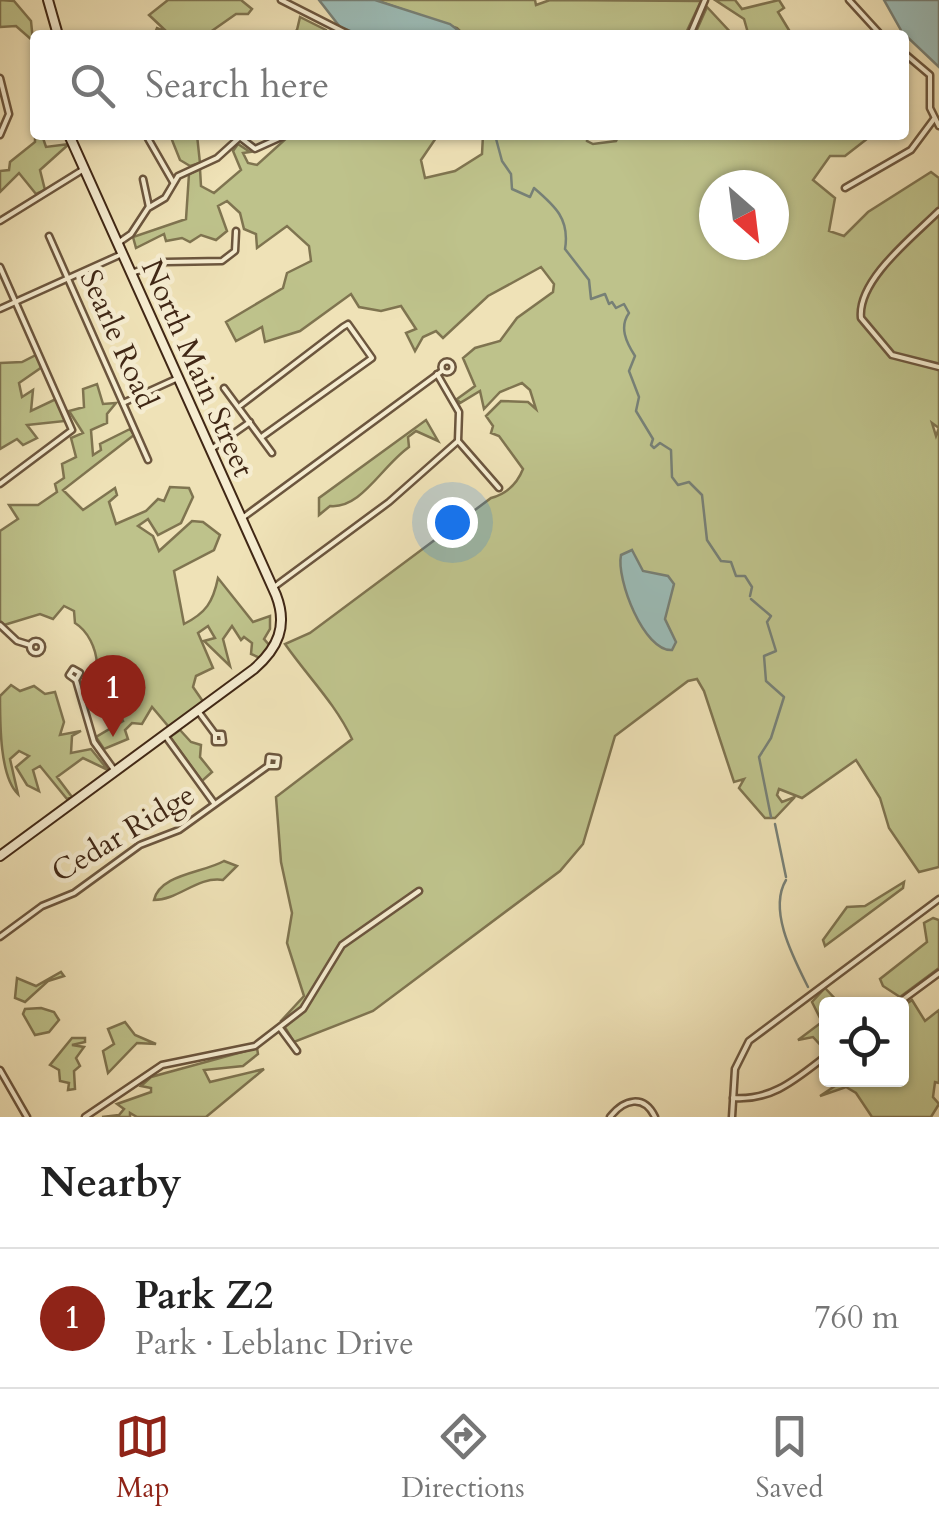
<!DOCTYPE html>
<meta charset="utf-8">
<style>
body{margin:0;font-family:Cardo,serif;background:#f6f6f6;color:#222}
.controls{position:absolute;right:30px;bottom:30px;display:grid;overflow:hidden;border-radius:10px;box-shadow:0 2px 8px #0004}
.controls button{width:90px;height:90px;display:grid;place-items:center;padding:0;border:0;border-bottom:2px solid #e0e0e0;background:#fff;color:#222;font:50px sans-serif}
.compass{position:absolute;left:699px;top:170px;width:90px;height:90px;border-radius:50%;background:#fff;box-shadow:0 2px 8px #0004;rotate:152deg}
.you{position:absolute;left:452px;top:522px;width:35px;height:35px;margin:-25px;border:8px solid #fff;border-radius:50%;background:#1a73e8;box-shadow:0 0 0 15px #1a73e833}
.badge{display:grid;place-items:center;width:65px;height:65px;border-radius:50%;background:#8f2418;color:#fff;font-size:32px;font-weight:700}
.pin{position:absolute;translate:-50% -82px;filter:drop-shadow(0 2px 5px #0008)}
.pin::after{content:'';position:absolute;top:52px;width:35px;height:30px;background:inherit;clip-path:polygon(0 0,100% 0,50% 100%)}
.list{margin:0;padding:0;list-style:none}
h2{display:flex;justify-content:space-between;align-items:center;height:130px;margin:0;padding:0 40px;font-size:42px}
h2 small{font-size:32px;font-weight:400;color:#767676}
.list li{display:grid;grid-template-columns:65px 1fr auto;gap:30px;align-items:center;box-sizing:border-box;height:140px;padding:0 40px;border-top:2px solid #e0e0e0}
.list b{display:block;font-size:38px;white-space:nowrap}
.list p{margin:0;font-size:32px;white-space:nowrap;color:#767676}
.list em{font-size:32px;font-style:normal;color:#767676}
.icon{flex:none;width:55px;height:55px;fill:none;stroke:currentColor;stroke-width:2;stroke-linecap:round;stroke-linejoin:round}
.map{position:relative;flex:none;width:939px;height:1117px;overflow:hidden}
.search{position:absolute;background:#fff;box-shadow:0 2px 8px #0004;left:30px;right:30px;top:30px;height:110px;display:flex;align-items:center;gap:25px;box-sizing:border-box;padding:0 35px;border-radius:10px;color:#767676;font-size:38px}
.sheet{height:270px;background:#fff}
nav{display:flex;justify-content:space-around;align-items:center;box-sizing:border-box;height:140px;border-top:2px solid #e0e0e0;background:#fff;font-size:28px;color:#767676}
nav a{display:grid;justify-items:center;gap:5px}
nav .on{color:#8f2418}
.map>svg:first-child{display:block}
.green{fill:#bec28b;stroke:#7f7450;stroke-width:2.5;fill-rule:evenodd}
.water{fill:#9cbcb7;stroke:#778076;stroke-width:2.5}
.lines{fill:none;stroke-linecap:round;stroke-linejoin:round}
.stream{stroke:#778076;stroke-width:2.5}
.street-casing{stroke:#6c563e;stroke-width:9}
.secondary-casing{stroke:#402715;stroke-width:12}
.street{stroke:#f5ecd0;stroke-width:4}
.secondary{stroke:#f5ecd0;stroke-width:8}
.labels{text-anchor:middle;stroke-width:9;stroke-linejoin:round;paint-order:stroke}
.street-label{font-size:30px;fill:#402715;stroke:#f5ecd0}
</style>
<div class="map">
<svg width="939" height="1117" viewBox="0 0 939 1117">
<rect width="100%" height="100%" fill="#efe2b7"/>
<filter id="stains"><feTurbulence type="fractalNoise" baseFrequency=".002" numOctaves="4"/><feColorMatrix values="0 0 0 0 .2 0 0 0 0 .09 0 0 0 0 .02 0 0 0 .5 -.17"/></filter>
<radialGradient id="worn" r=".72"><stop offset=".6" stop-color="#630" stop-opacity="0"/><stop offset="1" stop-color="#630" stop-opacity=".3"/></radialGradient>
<g class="green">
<path d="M0 0 14 1 31 21 33 41 16 26 0 27Z"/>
<path d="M168 0H241L252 9 248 14H236L206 35H154L157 28 167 32 149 15Z"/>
<path d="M375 0H535L536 5 550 0 701 1 685 35H464L457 28Z"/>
<path d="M715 0H735L742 9 779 0 784 8 778 12 792 35H744L748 33 744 19Z"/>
<path d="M707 7 733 35 695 34Z"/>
<path d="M300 17 326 30 327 35H289L297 30Z"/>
<path d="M35 127V135H42L46 147 69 144 40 170 45 190 36 194 19 173 0 192V171L9 170 10 162 35 142Z"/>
<path d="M170 135H197L200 163 190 166 180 160Z"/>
<path d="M290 135H438L421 160 425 178 455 171 482 154 483 135H588L587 141 593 144 616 141 619 135H872L845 156H830L813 180 835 198 829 231 844 236 868 212 931 172 939 178V428L932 423 936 436 939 428V867L919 872 889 828 880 798 856 760 802 798 779 789 777 795 782 802 795 797 775 818H765L739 788 744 779 734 782 704 691 697 679 688 681 615 736 583 844 560 871 373 1011 294 1042 281 1021 304 996 287 943 292 913 281 862 276 797 352 739C335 703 308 677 285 644L310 633 491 498C506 494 517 484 523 469L499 436 491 433 493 426 486 416 501 401 528 402 536 409 530 390 522 383 500 392 484 409 480 391 460 403 457 399 475 386 463 358 475 348 500 341 517 318 553 292 554 284 541 267 488 296 443 338 436 331 423 337 415 351 406 333 416 329 401 306 381 311 359 307 351 294 300 331 265 342 262 327 236 341 226 322 283 288 287 273 311 261 309 246 287 226 257 248 256 234 244 229 240 213 227 201 218 206 227 231 216 240 201 235 190 242 182 238 166 241 164 234 136 248 133 237 186 219 189 174 200 169 201 186 214 193 241 170 233 151 238 144 250 152 243 153 248 163 257 165ZM714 185H774V245H714Z"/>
<path d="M36 355 42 367 19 383 22 397 33 390 31 411 56 399 65 421 27 425 37 438 23 445 17 439 0 449V363L22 362Z"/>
<path d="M97 384 103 404 116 403 107 414V423L91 430 93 455 101 450 100 444 130 429 134 435 63 490 83 510 115 488 117 495 109 502 116 524 146 511 158 499 164 501 170 487 189 488 193 497 181 523 158 535 148 519 138 526 153 536 159 551 192 521 203 522 220 535 214 550 174 571 184 624C206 613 213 602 218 578L253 622 270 616V629L264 639 271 647 260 658 251 654 252 643 244 637 241 640 232 626 223 639 230 666 204 641 215 638 208 626 198 633 213 668 196 676 193 687 204 703 169 727 152 707 142 724 132 723 125 730 128 739 104 749 96 737 123 721 111 699 88 701 108 692 111 678 106 673H93L86 685 81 683 97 664C96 648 88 631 75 623L74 611 64 606 53 619 40 614 4 625 0 621V531L18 519 9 505H38L57 492 55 484 64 478 62 464 76 457 71 438 83 433 69 411 84 407 83 389Z"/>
<path d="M426 420 438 441 416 431 408 437 409 447C381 467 361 509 330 506L319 515V498Z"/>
<path d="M11 685 20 691 34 686 45 694 55 692 64 722 60 735 81 731 72 736 71 753 91 749 108 770 83 758 57 777 72 797 67 799 40 766 33 770 39 791 27 785 16 767 29 756 19 751 10 759 18 794C0 777 0 725 0 696Z"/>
<path d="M180 730 191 742 201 745 200 757 212 772 202 781 170 737Z"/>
<path d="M224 861 237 866 223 880C197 876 179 900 154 900 160 874 203 873 224 861Z"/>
<path d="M904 882 903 888 825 946 823 940 847 907 865 906Z"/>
<path d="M933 918 939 920V968L900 997 883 986 880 979 927 942 924 923Z"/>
<path d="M61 972 64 976 48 981 25 1002 15 998 17 978 36 986Z"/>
<path d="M825 988 840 1004H826V1051L813 1037 798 1040 822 1022 812 1002Z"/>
<path d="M912 1000 925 1021 939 1010V1083L935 1082 933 1097 939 1104 931 1117H872L856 1093 846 1087 820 1096 844 1080H902V1007Z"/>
<path d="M41 1008 54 1012 59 1020 49 1032 35 1035 23 1014 25 1009Z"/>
<path d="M125 1022 135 1035 156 1044 137 1043 108 1073 103 1051 114 1044 108 1029Z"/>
<path d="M72 1038H85V1042L72 1045 84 1047 76 1058 80 1066 74 1071 75 1089 68 1090 69 1083 60 1081 59 1070 50 1065Z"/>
<path d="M257 1048 258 1054 243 1066 204 1070 210 1082 264 1069 206 1117H137L130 1113V1117H102L119 1115 124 1109 117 1104 151 1092V1088L141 1086 151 1077Z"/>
</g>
<g class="water">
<path d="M319 0H375L450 24 464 35H360L340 27Z"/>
<path d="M884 0H939V67L902 32Z"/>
<path d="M632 550 643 571 668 576 674 584 665 619 676 642 672 650C644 652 616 579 621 555Z"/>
</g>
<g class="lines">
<g class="stream">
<path d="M495 135 502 161 511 174 512 189 530 197 534 188C555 206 570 219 565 249L589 280 591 299 605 294 609 304 612 302 616 308 624 304 629 313C619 327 626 342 635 356L629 371 639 397 636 411 653 439 651 445 654 448 660 443 671 450 672 477 678 485 689 482 702 495 707 540 721 561 731 562 736 576H745L752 587 750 596"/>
<path d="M751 599 771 616 767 622 776 651 764 656 766 681 784 697 771 738 759 757 771 817"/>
<path d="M775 824 786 877"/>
<path d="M786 880C768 910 793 957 808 987"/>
</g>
<defs>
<g id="street">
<path d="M281 0 350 35"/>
<path d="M849 0 881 35"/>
<path d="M690 35 705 0"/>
<path d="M904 53 930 75V108L939 126"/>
<path d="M0 78 9 114 0 135"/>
<path d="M146 135 173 182"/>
<path d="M237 135 255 149 286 135"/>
<path d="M143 179 149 207"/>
<path d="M845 188 911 150 934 119"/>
<path d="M939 211C914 236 857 280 861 318L892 355 939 367"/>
<path d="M0 221 84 169"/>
<path d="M49 236 148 460"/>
<path d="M118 243 131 234 148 208 165 198 178 176 217 158 239 138"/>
<path d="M131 273 166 262 222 261 235 251 236 231"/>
<path d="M0 309 122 254"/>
<circle cx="447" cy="367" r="5.5"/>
<path d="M437 374 459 412 458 441 499 488"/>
<path d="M224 388 272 453"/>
<path d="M123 403 178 378"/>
<path d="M241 405 343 327 348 324 372 358 263 436"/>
<path d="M213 448 250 422"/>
<path d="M0 484 72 430 0 267"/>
<path d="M241 519 442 371"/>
<path d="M274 587 389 502 458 441"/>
<path d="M0 625 17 641 30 645"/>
<circle cx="36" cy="647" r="6"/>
<path d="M76 680 80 673 73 669 69 675 76 680 94 742 115 771"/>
<path d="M198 711 215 734V742H223L222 734H215"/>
<path d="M164 734 214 803"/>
<path d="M0 937 42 906 74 893 140 845 179 830 268 766H277L278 758 269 757 268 766"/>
<path d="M897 1004 939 973"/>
<path d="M280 1028 297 1051"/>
<path d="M0 1070 27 1117"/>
<path d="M733 1098C772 1101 796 1079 826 1056"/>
<path d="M85 1117 162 1065 255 1046 303 1009 342 945 419 891"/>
<path d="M610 1117C624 1099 644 1094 655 1117"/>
<path d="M732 1117 735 1069 749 1041 939 899"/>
</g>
<g id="secondary">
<path d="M48 0 58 35"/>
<path d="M0 856 254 669C278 648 288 626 276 595L69 135"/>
</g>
</defs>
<use href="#street" class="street-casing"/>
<use href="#secondary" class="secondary-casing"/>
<use href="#street" class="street"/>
<use href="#secondary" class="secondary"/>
</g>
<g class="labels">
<g class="street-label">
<text transform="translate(119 339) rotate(66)" y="10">Searle Road</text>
<text transform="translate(198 368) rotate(66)" y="10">North Main Street</text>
<text transform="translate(123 833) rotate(-31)" y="10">Cedar Ridge</text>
</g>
</g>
<rect width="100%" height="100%" filter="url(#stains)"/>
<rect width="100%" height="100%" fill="url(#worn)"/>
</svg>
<div class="controls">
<button><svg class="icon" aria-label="locate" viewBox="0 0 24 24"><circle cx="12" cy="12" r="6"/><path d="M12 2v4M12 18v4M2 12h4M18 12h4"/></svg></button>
</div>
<svg class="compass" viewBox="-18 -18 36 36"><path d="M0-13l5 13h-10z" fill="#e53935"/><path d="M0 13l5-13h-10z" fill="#767676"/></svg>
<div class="you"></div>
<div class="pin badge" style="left:113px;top:737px">1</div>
<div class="search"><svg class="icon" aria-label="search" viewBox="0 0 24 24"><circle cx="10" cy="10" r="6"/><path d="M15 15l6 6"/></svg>Search here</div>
</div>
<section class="sheet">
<h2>Nearby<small></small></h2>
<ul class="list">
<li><span class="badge">1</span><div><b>Park Z2</b><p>Park · Leblanc Drive</p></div><em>760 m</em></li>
</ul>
</section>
<nav>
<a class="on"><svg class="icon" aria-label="map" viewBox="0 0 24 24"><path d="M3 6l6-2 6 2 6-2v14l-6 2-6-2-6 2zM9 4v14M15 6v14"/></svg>Map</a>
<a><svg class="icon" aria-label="directions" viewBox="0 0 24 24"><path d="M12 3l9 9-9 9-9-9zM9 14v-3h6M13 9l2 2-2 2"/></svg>Directions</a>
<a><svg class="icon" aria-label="saved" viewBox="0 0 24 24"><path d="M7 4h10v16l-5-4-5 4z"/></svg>Saved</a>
</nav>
